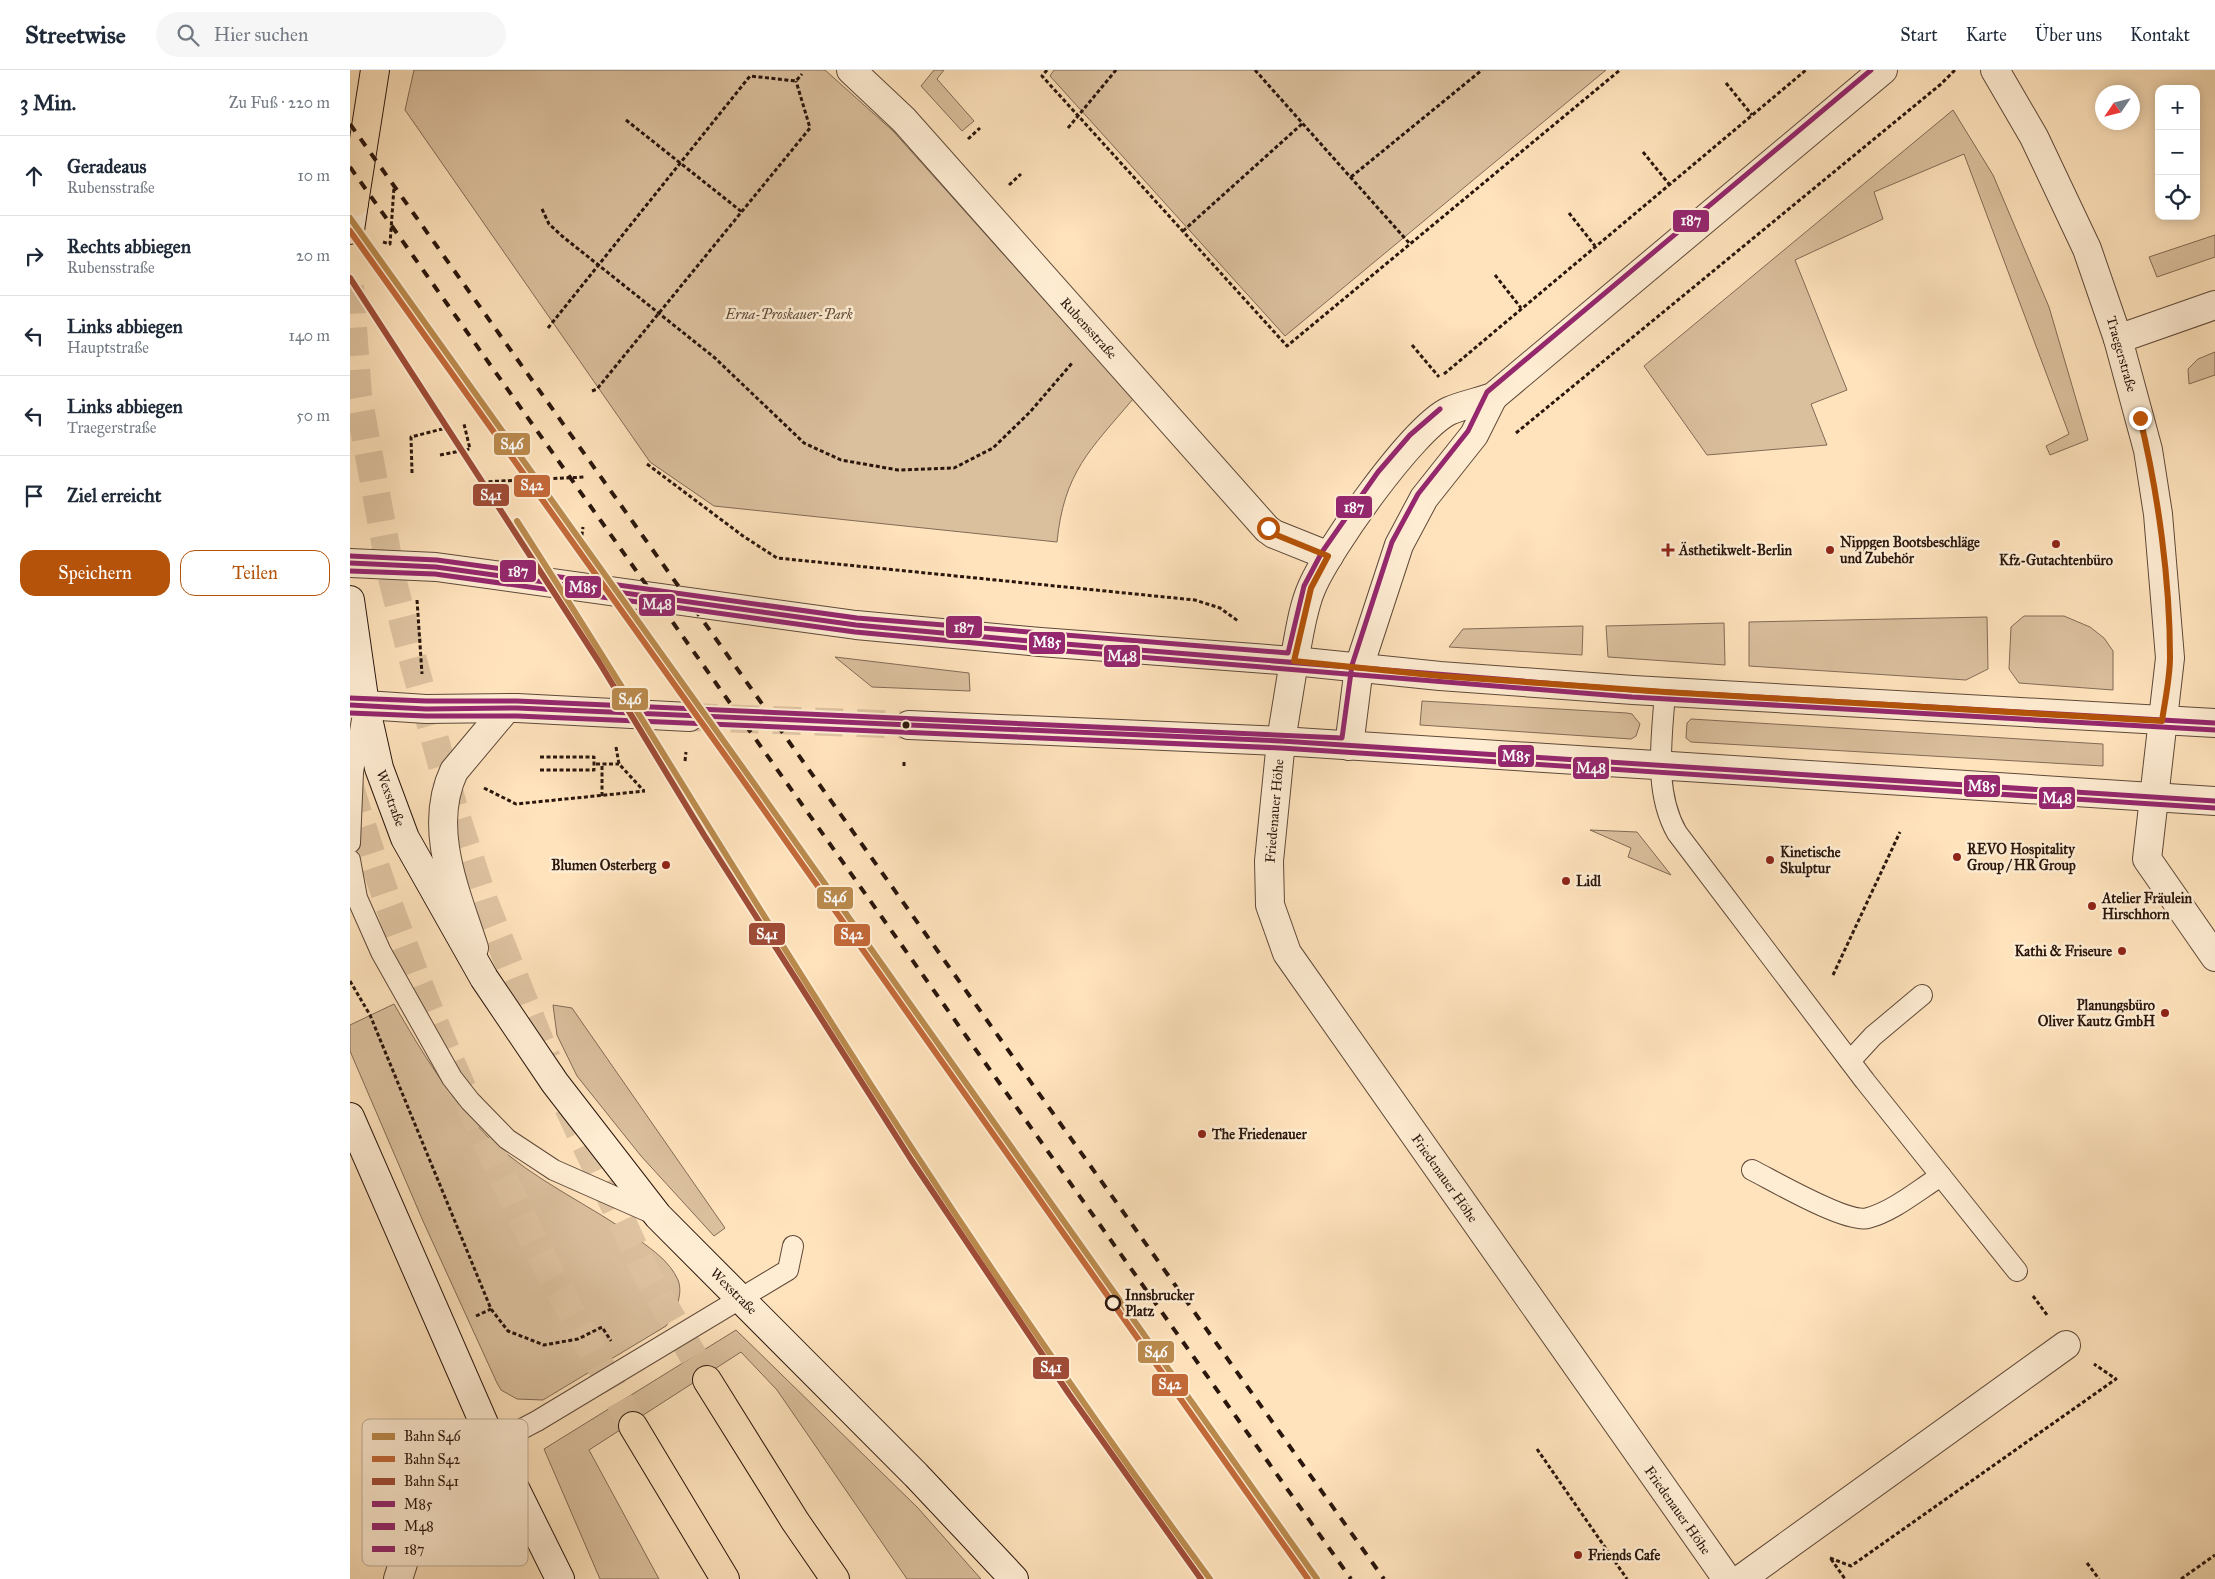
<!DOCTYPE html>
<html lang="de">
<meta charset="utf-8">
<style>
body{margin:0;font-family:"IM FELL Great Primer",serif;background:#f6f6f7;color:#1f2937}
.controls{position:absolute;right:15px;top:15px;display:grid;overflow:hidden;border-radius:10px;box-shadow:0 2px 12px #0003}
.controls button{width:45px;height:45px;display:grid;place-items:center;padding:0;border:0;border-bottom:1px solid #e0e1e3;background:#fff;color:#1f2937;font:25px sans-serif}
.compass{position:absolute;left:1745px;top:15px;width:45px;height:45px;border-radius:50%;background:#fff;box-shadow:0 2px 12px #0003;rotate:235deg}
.stop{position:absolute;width:15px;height:15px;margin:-11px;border:4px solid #b45309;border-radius:50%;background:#fff}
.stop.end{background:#b45309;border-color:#fff;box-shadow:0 1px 5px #0008}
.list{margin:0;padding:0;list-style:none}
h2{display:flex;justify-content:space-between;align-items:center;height:65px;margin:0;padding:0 20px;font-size:21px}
h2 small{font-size:16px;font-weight:400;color:#747a83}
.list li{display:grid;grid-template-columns:32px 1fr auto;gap:15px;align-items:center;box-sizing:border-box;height:80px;padding:0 20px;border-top:1px solid #e0e1e3}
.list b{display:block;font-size:19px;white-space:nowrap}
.list p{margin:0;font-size:16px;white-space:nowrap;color:#747a83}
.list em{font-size:16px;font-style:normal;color:#747a83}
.actions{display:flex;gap:10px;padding:15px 20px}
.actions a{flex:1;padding:11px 0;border:1px solid #b45309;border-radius:15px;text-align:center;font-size:18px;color:#b45309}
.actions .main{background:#b45309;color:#fff}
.icon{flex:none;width:28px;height:28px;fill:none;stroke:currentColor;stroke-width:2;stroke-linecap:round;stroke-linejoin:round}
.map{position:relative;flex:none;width:1865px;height:1509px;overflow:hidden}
header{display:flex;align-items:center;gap:30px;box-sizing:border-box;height:70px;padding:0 25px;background:#fff;border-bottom:1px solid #e0e1e3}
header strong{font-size:24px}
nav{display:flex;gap:28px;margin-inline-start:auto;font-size:18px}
.search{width:350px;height:45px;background:#f6f6f7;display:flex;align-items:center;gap:12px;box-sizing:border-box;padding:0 18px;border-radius:28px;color:#747a83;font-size:19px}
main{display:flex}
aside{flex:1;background:#fff}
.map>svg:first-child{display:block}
.green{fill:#dbc09e;stroke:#826b56}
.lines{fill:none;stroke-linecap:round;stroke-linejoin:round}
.tertiary-tunnel{stroke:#dfc4a2;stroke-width:28;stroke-dasharray:28 14;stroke-linecap:butt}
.motorway-tunnel{stroke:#dfc4a2;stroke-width:28;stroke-dasharray:28 14;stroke-linecap:butt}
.service-casing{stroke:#5f4939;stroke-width:22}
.minor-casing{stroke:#5f4939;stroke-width:30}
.tertiary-casing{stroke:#5f4939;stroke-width:30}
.secondary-casing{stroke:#2a160d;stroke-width:30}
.motorway-casing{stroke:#2a160d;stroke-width:30}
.path{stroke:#2a160d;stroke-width:3;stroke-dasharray:4 2.5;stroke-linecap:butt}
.service{stroke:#ffedd3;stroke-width:20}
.minor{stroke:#ffedd3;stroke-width:28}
.tertiary{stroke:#ffedd3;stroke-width:28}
.secondary{stroke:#ffedd3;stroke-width:28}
.motorway{stroke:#ffe3bc;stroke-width:28}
.rail{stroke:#2a160d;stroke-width:4;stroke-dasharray:9 9;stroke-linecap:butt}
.bus-1-casing{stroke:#ffedd3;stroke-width:9}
.bus-2-casing{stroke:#ffedd3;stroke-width:9}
.bus-3-casing{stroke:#ffedd3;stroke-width:9}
.bus-1{stroke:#95276e;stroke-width:5}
.bus-2{stroke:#95276e;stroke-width:5}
.bus-3{stroke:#95276e;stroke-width:5}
.rail-1-casing{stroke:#ffedd3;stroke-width:10}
.rail-2-casing{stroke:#ffedd3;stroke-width:10}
.rail-3-casing{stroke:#ffedd3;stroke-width:10}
.rail-1{stroke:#ba8a4d;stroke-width:6}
.rail-2{stroke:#c36939;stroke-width:6}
.rail-3{stroke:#9f4c37;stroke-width:6}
.route{stroke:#b45309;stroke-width:6}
.poi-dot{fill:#8f2418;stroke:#ffedd3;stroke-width:2}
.bus-dot{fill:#2a160d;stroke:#ffedd3;stroke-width:2}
.stop-dot{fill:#ffedd3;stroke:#2a160d;stroke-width:2.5}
.labels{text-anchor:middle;stroke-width:5;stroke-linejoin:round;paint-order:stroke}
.park-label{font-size:14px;font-style:italic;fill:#5f4938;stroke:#ffedd3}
.street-label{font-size:14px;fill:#2a160d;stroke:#ffedd3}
.poi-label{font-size:14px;font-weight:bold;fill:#2a160d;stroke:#ffedd3;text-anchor:start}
.stop-label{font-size:14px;font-weight:bold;fill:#2a160d;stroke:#ffedd3;text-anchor:start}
.key{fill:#ffedd3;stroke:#bfac98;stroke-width:1}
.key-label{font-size:14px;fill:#2a160d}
.line-badge{stroke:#ffedd3;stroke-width:2}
.badge-label{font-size:14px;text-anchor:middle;font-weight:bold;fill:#fff}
</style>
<header>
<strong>Streetwise</strong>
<div class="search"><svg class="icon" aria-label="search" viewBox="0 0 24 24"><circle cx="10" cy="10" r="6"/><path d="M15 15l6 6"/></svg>Hier suchen</div>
<nav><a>Start</a><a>Karte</a><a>Über uns</a><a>Kontakt</a></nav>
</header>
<main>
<aside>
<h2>3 Min.<small>Zu Fuß · 220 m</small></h2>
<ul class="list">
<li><svg class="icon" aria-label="ahead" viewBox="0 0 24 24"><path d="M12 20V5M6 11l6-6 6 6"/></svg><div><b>Geradeaus</b><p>Rubensstraße</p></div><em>10 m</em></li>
<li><svg class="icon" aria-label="right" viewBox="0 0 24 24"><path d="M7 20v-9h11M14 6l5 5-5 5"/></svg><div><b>Rechts abbiegen</b><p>Rubensstraße</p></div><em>20 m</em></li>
<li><svg class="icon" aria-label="left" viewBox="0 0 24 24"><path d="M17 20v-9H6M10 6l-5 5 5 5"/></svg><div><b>Links abbiegen</b><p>Hauptstraße</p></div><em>140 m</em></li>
<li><svg class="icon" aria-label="left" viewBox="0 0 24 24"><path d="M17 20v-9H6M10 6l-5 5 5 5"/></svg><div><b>Links abbiegen</b><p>Traegerstraße</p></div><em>50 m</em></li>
<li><svg class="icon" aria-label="arrive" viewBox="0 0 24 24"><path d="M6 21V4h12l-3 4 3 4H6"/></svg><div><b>Ziel erreicht</b></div></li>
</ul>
<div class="actions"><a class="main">Speichern</a><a>Teilen</a></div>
</aside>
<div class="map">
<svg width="1865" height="1509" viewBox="0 0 1865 1509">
<rect width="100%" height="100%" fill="#ffe3bc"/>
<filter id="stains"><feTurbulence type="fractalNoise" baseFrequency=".004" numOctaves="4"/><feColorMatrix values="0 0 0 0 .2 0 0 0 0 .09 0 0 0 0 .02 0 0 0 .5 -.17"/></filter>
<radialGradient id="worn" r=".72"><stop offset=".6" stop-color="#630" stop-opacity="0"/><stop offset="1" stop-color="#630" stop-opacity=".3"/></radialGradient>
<g class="green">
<path d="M64 0H475L543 61 783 329C740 380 714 402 707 472L364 436 300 392 55 40Z"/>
<path d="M584 0H594L587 9 624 51 612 61 571 16Z"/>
<path d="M704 0H1256L935 266 700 6Z"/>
<path d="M1603 40 1643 105 1699 237 1738 370 1700 385 1696 376 1719 364 1614 84 1524 122 1533 149 1445 190 1497 320 1461 334 1477 375 1357 385 1294 296Z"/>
<path d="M1865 165V187L1807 207 1799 187Z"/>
<path d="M1865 282V305L1839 314 1838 299 1848 289Z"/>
<path d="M1674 546H1714L1740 557 1754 568 1763 581V620L1669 613 1659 599 1661 557Z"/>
<path d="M1637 547 1638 599 1616 610 1399 596V552Z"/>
<path d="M1374 553 1375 595 1258 587 1256 556Z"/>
<path d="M1233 556 1232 585 1099 577 1113 559Z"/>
<path d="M485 587 619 603 620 621 522 617Z"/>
<path d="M1072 631 1277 643 1282 644 1290 654 1286 666 1281 669 1070 655Z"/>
<path d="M1341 649 1753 674V696L1341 672 1336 668 1337 653Z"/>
<path d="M1240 760 1287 762 1321 805 1278 787 1281 778Z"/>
<path d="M44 934C71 981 102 1032 141 1070 184 1111 241 1135 289 1170 304 1181 320 1192 328 1210 334 1225 324 1244 316 1256L193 1330 167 1329 151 1320 147 1313 73 1151 0 981V955Z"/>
<path d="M203 935 222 938 375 1158 364 1166 291 1086 227 1006 207 965Z"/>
<path d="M386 1260 568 1438 631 1509H557L427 1320 391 1282 239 1380 309 1509H250L194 1379Z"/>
</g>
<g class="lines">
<path class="tertiary-tunnel" d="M339 647 559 655"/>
<g class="motorway-tunnel">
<path d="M0 216 8 326 41 504 61 583 105 742 134 831 197 989"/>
<path d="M0 717C44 863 102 1002 168 1139 203 1213 245 1284 283 1356"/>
<path d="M218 1037 297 1205 357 1310"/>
</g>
<defs>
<g id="service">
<path d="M1315 622C1312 668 1303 721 1327 763L1515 1011 1667 1201"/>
<path d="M0 773 3 702 13 644"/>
<path d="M0 790 7 828 31 882 102 1008 120 1031 157 1069 204 1100 306 1145"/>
<path d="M1500 991 1523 966 1572 925"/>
<path d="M1402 1100C1424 1111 1497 1154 1518 1148 1544 1141 1568 1120 1591 1106"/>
<path d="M143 1374 187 1351 438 1200 443 1176"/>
</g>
<g id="minor">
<path d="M501 0 554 50 917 459 924 464 979 486"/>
<path d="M1645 0 1684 67 1737 179 1768 269 1798 380 1808 444 1820 588 1797 789 1865 887"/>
<path d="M1768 269 1865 235"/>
<path d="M944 591 931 671 919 791 920 835 937 883 1377 1509"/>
<path d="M48 1509 60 1472 77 1440 143 1374"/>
<path d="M1391 1509 1716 1275"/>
</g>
<g id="tertiary">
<path d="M0 493 86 497 506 555 690 572 944 591 1090 606 1283 620 1865 653"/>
<path d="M944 591C949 568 952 539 962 517 979 478 1062 359 1099 341 1113 335 1129 332 1143 327L1533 0"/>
<path d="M15 635 76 639 167 638 339 647"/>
<path d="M559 655 931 671 1865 731"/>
<path d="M999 676 1009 597 1049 475 1074 428 1124 365 1143 327"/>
<path d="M124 878C106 822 77 758 104 701L156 639"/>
</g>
<g id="secondary">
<path d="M0 160 4 133"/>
<path d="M0 530 15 635 29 698 55 768 134 908 205 1013 308 1146 566 1405 664 1509"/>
<path d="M0 1047 143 1374 210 1509"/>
</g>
<g id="motorway">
<path d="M4 133 25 0"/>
<path d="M357 1310 445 1451 485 1509"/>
<path d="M283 1356 375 1509"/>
</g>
</defs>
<use href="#service" class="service-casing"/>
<use href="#minor" class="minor-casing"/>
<use href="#tertiary" class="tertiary-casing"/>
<use href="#secondary" class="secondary-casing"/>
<use href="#motorway" class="motorway-casing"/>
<g class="path">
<path d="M697 0 692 6 937 276 1270 0"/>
<path d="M905 0 1060 174"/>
<path d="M1376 13 1402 45"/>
<path d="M276 50 392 142"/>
<path d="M718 58 766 0"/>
<path d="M618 69 630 58"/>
<path d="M1293 82 1319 114"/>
<path d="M1001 107 1132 0"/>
<path d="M659 115 671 104"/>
<path d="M192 139 199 154 212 166 365 288 454 373 491 390 548 400 604 398 643 378 680 342 723 292"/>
<path d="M1219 143 1245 176"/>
<path d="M833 161 953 53"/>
<path d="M33 172 40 174 44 117"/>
<path d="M1145 205 1171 238"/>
<path d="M198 258 400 6 446 11 452 4"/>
<path d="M1062 275 1089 307"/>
<path d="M1094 304 1456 0"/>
<path d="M242 321 247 319 460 58 446 11"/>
<path d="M1166 363 1591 14 1605 0"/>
<path d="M90 385 120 379 114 354"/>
<path d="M297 394 393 466 427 488 845 530 870 538 888 551"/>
<path d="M62 403 61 367 96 358"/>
<path d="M132 412 235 407"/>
<path d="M231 472 233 457"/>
<path d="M67 530 72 604"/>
<path d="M266 677 269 694 294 721"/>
<path d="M335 691 336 682"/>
<path d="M246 694H269"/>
<path d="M554 696V690"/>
<path d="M190 700H244V687H190"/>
<path d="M134 718 166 734 295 721"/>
<path d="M252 726V694"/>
<path d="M1483 905 1550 762"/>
<path d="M0 911 20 945 141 1239 158 1261 194 1275 228 1269 252 1257 261 1271"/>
<path d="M1683 1226 1697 1245"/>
<path d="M126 1246 141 1239"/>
<path d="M1187 1379 1277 1509"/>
<path d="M1480 1488 1501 1496 1766 1309 1744 1294"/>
<path d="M1481 1489 1495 1509"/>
<path d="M1737 1493 1749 1509"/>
<path d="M1831 1509 1865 1485"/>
</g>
<use href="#service" class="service"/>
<use href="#minor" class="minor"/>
<use href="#tertiary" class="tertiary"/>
<use href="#secondary" class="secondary"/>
<use href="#motorway" class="motorway"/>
<g class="rail">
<path d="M0 54 1034 1509"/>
<path d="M0 97 1001 1509"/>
</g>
<defs>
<g id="bus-1">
<path d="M0 493 86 497 506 555 690 572 1283 620 1865 653"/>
<path d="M0 635 76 639 167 638 931 671 1865 731"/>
</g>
<g id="bus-2">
<path d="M0 501 85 504 505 562 689 579 1282 627 1865 660"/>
<path d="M0 643 76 646H167L931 678 1865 738"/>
</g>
<g id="bus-3">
<path d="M0 486 87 490 507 548 938 583 954 516 972 482 1028 402 1060 365 1090 339"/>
<path d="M0 628 76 631H167L992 668 1002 595 1042 472 1068 424 1118 361 1137 322 1521 0"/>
</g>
</defs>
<use href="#bus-1" class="bus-1-casing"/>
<use href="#bus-2" class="bus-2-casing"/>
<use href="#bus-3" class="bus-3-casing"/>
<use href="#bus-1" class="bus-1"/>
<use href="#bus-2" class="bus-2"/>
<use href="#bus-3" class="bus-3"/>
<defs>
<g id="rail-1">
<path d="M0 148 393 698 967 1509"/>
<path d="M167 451C274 617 375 786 481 952 601 1142 727 1328 860 1509"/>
</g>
<path id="rail-2" d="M0 161 387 702 958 1509"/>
<path id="rail-3" d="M0 208 249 592 354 765 562 1091 719 1324 851 1509"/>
</defs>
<use href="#rail-1" class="rail-1-casing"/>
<use href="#rail-2" class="rail-2-casing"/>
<use href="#rail-3" class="rail-3-casing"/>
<use href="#rail-1" class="rail-1"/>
<use href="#rail-2" class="rail-2"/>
<use href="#rail-3" class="rail-3"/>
</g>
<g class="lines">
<path class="route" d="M918 458 924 464 978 486 961 518 944 591 1090 606 1315 622 1812 651C1815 630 1820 608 1820 587 1820 510 1808 423 1790 348"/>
</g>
<g class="poi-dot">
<circle cx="1706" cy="474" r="5"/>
<path d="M1315.5 472.5h5v5h5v5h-5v5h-5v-5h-5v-5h5z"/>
<circle cx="1480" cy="480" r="5"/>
<circle cx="1607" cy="787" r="5"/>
<circle cx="1420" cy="790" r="5"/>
<circle cx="316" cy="795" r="5"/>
<circle cx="1216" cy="811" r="5"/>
<circle cx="1742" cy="836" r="5"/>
<circle cx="1772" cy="881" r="5"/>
<circle cx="1815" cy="943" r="5"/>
<circle cx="852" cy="1064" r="5"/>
<circle cx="1228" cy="1485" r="5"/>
</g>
<circle class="bus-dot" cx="556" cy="655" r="4.5"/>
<circle class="stop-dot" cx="763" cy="1233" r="7"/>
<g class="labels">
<g class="park-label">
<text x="439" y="249">Erna-Proskauer-Park</text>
</g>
<g class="street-label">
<text transform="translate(739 258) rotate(48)" y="5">Rubensstraße</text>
<text transform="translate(1772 284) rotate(74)" y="5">Traegerstraße</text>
<text transform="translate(41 728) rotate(70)" y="5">Wexstraße</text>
<text transform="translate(924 741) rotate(-85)" y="5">Friedenauer Höhe</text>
<text transform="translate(1095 1108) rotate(55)" y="5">Friedenauer Höhe</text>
<text transform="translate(384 1221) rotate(45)" y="5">Wexstraße</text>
<text transform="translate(1328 1440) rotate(55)" y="5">Friedenauer Höhe</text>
</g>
<g class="poi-label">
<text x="1490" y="477">Nippgen Bootsbeschläge<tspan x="1490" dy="16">und Zubehör</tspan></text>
<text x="1329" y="485">Ästhetikwelt-Berlin</text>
<text x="1706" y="495" text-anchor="middle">Kfz-Gutachtenbüro</text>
<text x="1617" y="784">REVO Hospitality<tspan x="1617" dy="16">Group / HR Group</tspan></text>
<text x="1430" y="787">Kinetische<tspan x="1430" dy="16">Skulptur</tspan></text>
<text x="306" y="800" text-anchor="end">Blumen Osterberg</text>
<text x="1226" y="816">Lidl</text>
<text x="1752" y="833">Atelier Fräulein<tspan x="1752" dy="16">Hirschhorn</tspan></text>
<text x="1762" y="886" text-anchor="end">Kathi &amp; Friseure</text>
<text x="1805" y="940" text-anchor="end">Planungsbüro<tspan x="1805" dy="16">Oliver Kautz GmbH</tspan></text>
<text x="862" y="1069">The Friedenauer</text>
<text x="1238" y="1490">Friends Cafe</text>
</g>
<g class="stop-label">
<text x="775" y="1230">Innsbrucker<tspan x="775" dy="16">Platz</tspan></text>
</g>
</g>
<rect x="12" y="1349" width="166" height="147" rx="8" class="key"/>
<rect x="22" y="1363" width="23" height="7" fill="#ba8a4d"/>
<rect x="22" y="1386" width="23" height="6" fill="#c36939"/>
<rect x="22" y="1408" width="23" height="7" fill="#9f4c37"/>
<rect x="22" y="1431" width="23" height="6" fill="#95276e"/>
<rect x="22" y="1453" width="23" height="7" fill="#95276e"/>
<rect x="22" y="1476" width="23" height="6" fill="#95276e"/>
<g class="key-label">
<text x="54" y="1371">Bahn S46</text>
<text x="54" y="1394">Bahn S42</text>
<text x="54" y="1416">Bahn S41</text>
<text x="54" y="1439">M85</text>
<text x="54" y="1461">M48</text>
<text x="54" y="1484">187</text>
</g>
<g class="line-badge">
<rect x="1322" y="139" width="38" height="24" rx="5" fill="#95276e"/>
<rect x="143" y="362" width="38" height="24" rx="5" fill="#ba8a4d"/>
<rect x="163" y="404" width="38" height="24" rx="5" fill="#c36939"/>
<rect x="122" y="413" width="38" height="24" rx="5" fill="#9f4c37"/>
<rect x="985" y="425" width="38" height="24" rx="5" fill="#95276e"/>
<rect x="149" y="489" width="38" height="24" rx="5" fill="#95276e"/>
<rect x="214" y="505" width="38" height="24" rx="5" fill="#95276e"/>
<rect x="288" y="523" width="38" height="24" rx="5" fill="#95276e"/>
<rect x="595" y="545" width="38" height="24" rx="5" fill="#95276e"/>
<rect x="678" y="561" width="38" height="24" rx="5" fill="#95276e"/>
<rect x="753" y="574" width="38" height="24" rx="5" fill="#95276e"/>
<rect x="261" y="617" width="38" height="24" rx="5" fill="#ba8a4d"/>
<rect x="1147" y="674" width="38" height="24" rx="5" fill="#95276e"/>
<rect x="1222" y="686" width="38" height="24" rx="5" fill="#95276e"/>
<rect x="1613" y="704" width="38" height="24" rx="5" fill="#95276e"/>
<rect x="1688" y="716" width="38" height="24" rx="5" fill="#95276e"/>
<rect x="466" y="816" width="38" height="24" rx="5" fill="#ba8a4d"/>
<rect x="398" y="852" width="38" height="24" rx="5" fill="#9f4c37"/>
<rect x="483" y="853" width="38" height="24" rx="5" fill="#c36939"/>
<rect x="787" y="1270" width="38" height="24" rx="5" fill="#ba8a4d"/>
<rect x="682" y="1286" width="38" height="24" rx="5" fill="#9f4c37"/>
<rect x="801" y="1303" width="38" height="24" rx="5" fill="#c36939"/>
</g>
<g class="badge-label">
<text x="1341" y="155">187</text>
<text x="162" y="379">S46</text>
<text x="182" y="420">S42</text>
<text x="141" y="430">S41</text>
<text x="1004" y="442">187</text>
<text x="168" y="506">187</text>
<text x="233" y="522">M85</text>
<text x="307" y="539">M48</text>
<text x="614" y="562">187</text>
<text x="697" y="577">M85</text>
<text x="772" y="591">M48</text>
<text x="280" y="634">S46</text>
<text x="1166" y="691">M85</text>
<text x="1241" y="703">M48</text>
<text x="1632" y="721">M85</text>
<text x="1707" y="733">M48</text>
<text x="485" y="832">S46</text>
<text x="417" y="869">S41</text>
<text x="502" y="869">S42</text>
<text x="806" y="1287">S46</text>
<text x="701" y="1302">S41</text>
<text x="820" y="1319">S42</text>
</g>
<rect width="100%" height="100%" filter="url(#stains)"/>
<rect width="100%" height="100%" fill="url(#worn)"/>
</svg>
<div class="controls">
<button>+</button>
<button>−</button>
<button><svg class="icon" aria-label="locate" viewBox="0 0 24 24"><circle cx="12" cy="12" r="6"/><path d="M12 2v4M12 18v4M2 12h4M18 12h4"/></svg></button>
</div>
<svg class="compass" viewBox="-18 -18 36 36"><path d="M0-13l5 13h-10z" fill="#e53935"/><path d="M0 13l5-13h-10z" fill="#747a83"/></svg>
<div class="stop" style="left:918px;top:458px"></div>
<div class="stop end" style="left:1790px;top:348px"></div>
</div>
</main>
